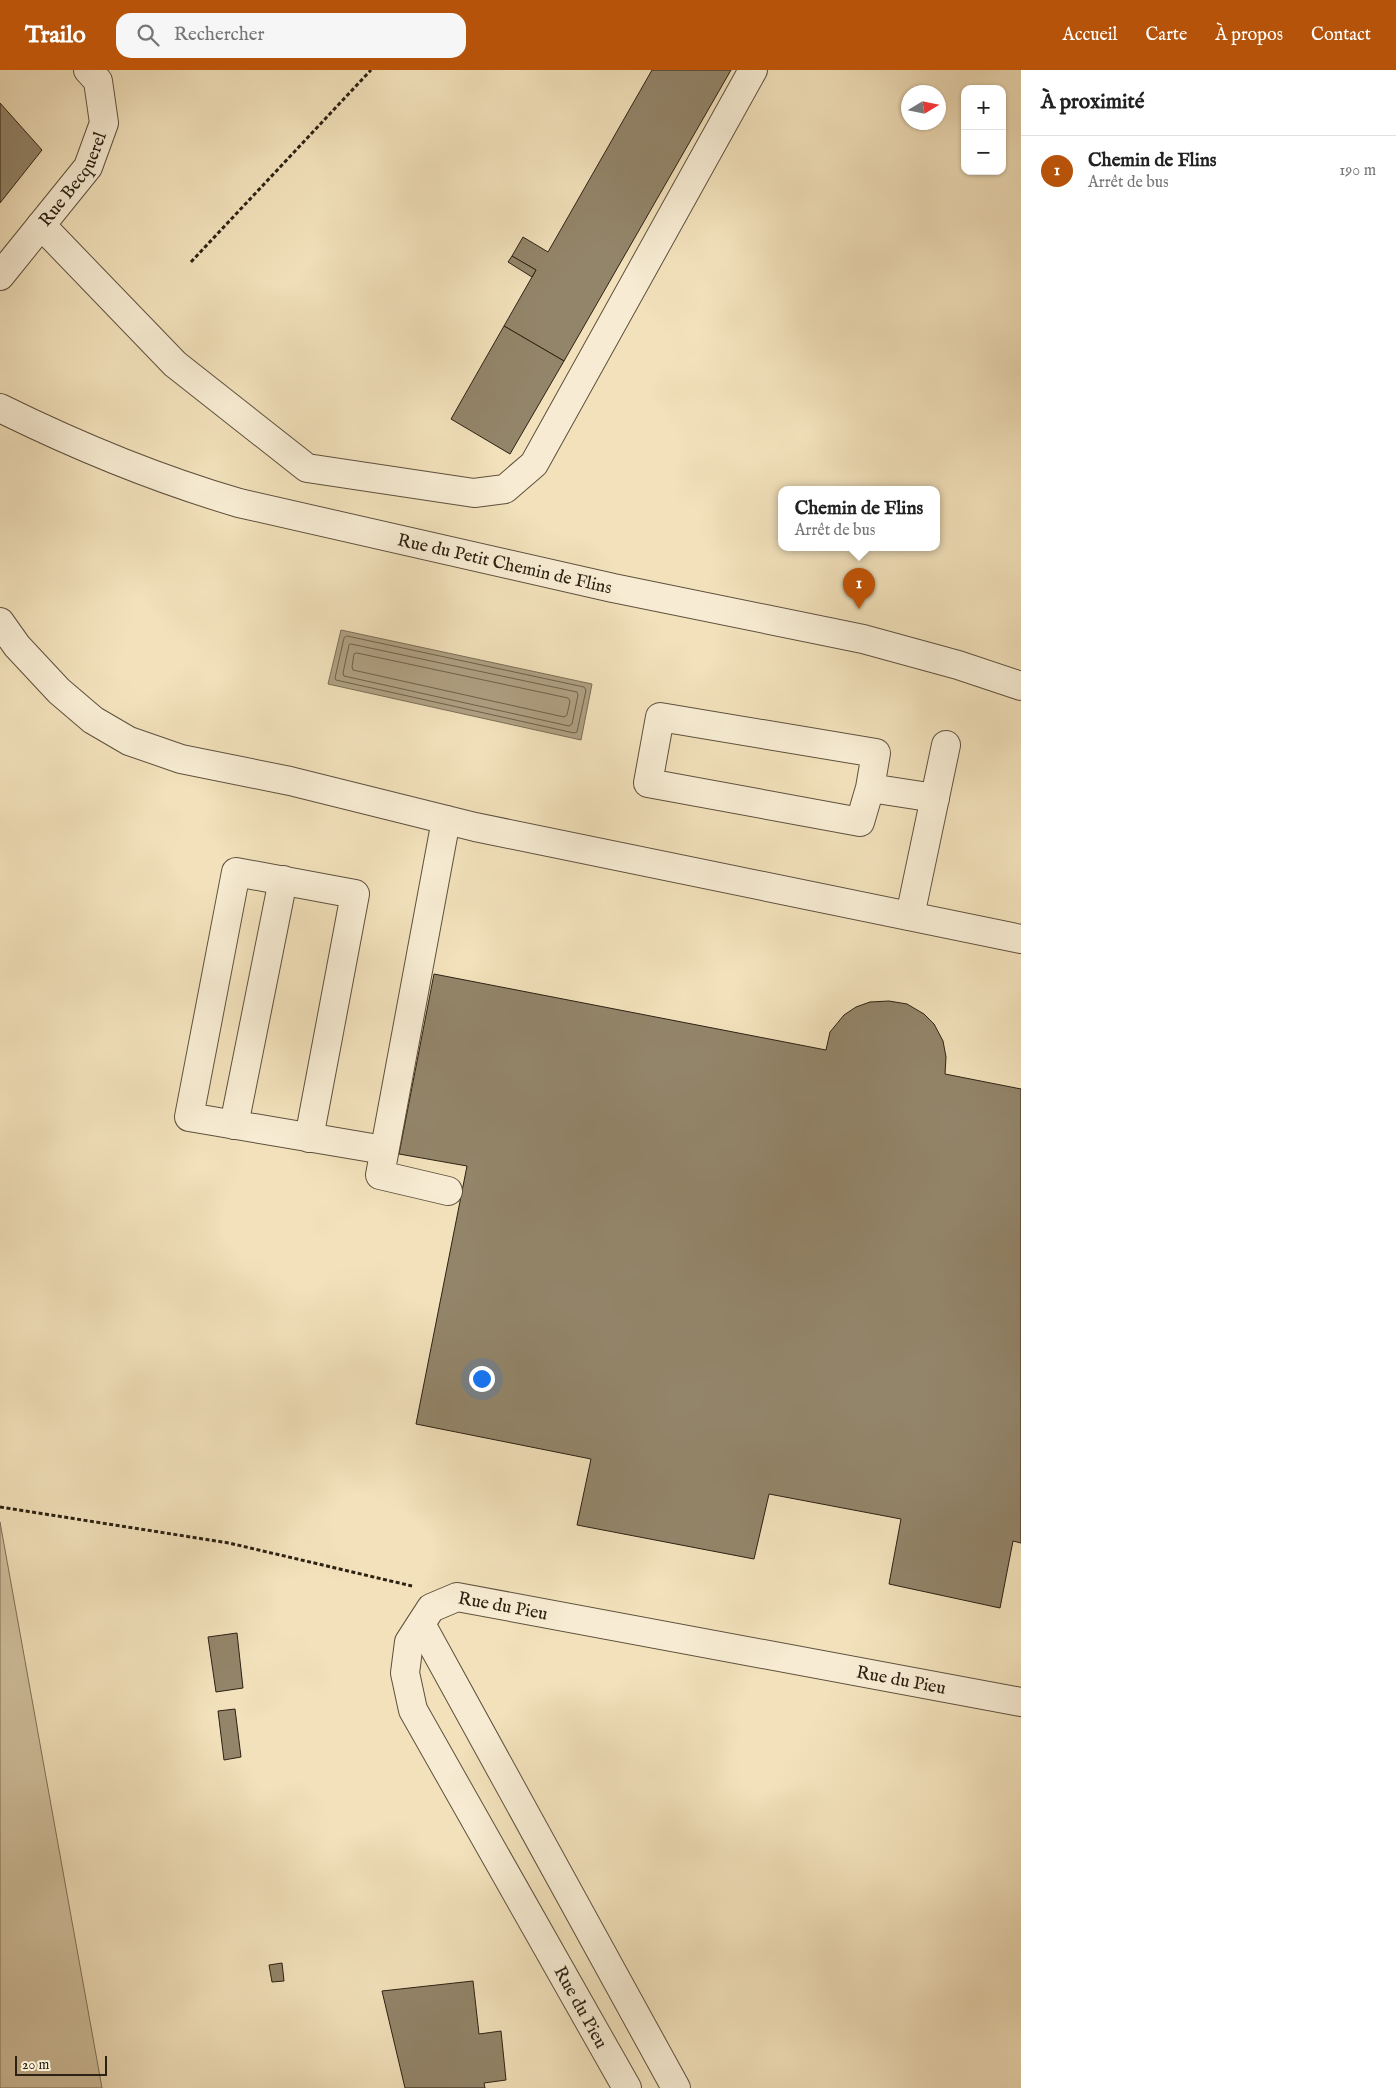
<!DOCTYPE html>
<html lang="fr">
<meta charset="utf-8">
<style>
body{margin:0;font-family:"IM FELL English",serif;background:#f6f6f6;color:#222}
.controls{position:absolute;right:15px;top:15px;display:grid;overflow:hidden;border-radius:10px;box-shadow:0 1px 4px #0004}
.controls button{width:45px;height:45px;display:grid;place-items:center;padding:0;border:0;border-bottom:1px solid #e0e0e0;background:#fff;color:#222;font:25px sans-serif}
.compass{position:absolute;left:901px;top:15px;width:45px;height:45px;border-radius:50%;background:#fff;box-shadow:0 1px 4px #0004;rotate:80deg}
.scale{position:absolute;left:15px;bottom:12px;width:92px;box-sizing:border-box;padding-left:5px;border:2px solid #2c2113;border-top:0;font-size:14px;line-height:18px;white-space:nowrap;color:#2c2113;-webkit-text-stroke:4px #f7ecd3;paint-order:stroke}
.you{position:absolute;left:481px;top:1308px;width:18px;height:18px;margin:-12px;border:4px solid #fff;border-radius:50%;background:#1a73e8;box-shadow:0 0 0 8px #1a73e833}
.badge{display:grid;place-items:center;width:32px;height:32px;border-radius:50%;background:#b45309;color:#fff;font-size:16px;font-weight:700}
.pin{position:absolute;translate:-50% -41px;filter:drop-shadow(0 1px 2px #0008)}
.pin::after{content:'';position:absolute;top:26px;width:18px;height:15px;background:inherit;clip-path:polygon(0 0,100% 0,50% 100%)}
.popup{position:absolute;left:778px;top:416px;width:162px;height:65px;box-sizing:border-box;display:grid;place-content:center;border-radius:10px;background:#fff;filter:drop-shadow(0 1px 4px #0005);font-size:16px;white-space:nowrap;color:#767676}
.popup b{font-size:19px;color:#222}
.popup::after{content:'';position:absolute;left:50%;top:100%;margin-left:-10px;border:10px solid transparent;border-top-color:#fff}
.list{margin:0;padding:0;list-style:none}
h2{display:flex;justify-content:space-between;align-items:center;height:65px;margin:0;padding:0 20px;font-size:21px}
h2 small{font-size:16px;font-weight:400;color:#767676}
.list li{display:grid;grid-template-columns:32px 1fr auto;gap:15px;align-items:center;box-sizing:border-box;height:70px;padding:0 20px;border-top:1px solid #e0e0e0}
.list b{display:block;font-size:19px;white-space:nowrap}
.list p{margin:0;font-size:16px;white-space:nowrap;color:#767676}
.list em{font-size:16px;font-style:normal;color:#767676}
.icon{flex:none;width:28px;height:28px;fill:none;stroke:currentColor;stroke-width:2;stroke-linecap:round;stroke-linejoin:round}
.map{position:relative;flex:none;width:1021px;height:2018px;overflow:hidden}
header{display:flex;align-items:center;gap:30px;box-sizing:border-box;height:70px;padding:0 25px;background:#b45309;color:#fff}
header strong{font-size:24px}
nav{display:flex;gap:28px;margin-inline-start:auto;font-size:18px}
.search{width:350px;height:45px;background:#f6f6f6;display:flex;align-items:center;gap:12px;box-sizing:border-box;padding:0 18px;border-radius:15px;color:#767676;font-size:19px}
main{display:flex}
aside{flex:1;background:#fff}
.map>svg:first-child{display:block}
.green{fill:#d0c09e;stroke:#7e7058}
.water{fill:#afa082;stroke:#7b6d56}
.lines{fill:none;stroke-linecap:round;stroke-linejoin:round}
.shore{stroke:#6e604a;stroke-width:1}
.building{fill:#93856a;stroke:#2c2113}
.minor-casing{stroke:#5e513d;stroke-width:30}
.path{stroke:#2c2113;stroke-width:3;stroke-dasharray:4 2.5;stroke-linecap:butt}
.minor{stroke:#f7ecd3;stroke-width:28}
.labels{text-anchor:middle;stroke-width:4;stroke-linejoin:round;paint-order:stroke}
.street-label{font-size:18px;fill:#2c2113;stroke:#f7ecd3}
</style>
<header>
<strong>Trailo</strong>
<div class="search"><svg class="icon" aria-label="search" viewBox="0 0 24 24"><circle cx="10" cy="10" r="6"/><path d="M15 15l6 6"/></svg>Rechercher</div>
<nav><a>Accueil</a><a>Carte</a><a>À propos</a><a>Contact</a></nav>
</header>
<main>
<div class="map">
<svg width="1021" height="2018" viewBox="0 0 1021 2018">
<rect width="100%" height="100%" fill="#f2e1bb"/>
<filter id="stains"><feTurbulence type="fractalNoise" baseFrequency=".004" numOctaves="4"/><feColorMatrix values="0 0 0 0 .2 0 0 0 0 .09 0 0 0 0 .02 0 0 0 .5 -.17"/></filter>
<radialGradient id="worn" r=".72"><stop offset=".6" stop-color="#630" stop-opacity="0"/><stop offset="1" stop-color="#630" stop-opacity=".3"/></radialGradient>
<path class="green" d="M0 1452 102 2018H0Z"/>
<path class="water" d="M341 560 592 614 581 670 328 614Z"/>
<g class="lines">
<g class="shore">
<path d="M347 566 584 617 586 620 577 662 574 663 336 610 335 608 344 568Z"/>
<path d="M351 574 577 622 578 625 572 654 569 656 344 606 343 603 349 575Z"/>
<path d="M357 583 568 628 570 631 567 645 564 647 353 600 352 597 354 584Z"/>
</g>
</g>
<g class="building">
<path d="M652 0H731L564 291 504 256 536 200 512 186 523 167 548 182Z"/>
<path d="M0 33 42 80 0 133Z"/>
<path d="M512 186 536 200 532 207 508 192Z"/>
<path d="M504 256 564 291 510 384 451 349Z"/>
<path d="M434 904 826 980 830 962 844 945 856 937 870 932 889 931 907 934 924 944 934 954 943 971 946 987 945 1004 1021 1019V1473L1013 1471 1000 1538 889 1514 901 1449 769 1424 754 1489 577 1455 591 1389 416 1354 467 1096 399 1084Z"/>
<path d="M237 1563 243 1618 216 1622 208 1567Z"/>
<path d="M235 1639 241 1687 224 1690 218 1641Z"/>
<path d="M282 1893 284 1911 272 1912 269 1895Z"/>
<path d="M473 1911 479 1964 501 1961 506 2010 484 2013 485 2018H405L382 1921Z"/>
</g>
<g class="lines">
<defs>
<g id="minor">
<path d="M41 155 175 294 307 398 474 423 505 419 534 394 753 0"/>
<path id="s1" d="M0 206 88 97 104 53 98 11 88 0"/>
<path id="s2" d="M0 338C77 376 157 409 239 433L613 518 863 569 958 595 1021 616"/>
<path d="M0 552 17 576 59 621 93 650 129 671 181 689 290 711 475 757 1021 869"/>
<path d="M870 718 860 752 648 713 660 647 876 683 870 718 935 728"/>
<path d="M446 750 380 1105 448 1121"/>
<path d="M910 846 946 675"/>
<path d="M234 1055 283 810"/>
<path d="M309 1068 355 824 236 802 189 1047 384 1080"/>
<path d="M421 1554 676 2018"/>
<path id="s3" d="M627 2018 413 1640 405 1603 409 1572 431 1538 457 1527 1021 1632"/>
</g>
</defs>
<use href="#minor" class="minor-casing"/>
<g class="path">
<path d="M191 192 371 0"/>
<path d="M0 1437 229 1473 412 1516"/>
</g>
<use href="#minor" class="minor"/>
</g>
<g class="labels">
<g class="street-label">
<text dy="6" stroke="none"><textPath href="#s1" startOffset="122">Rue Becquerel</textPath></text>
<text dy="6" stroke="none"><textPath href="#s2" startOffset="530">Rue du Petit Chemin de Flins</textPath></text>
<text dy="6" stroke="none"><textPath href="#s3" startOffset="619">Rue du Pieu</textPath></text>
<text dy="6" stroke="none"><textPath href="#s3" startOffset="1024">Rue du Pieu</textPath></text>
<text transform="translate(581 1937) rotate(61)" y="6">Rue du Pieu</text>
</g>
</g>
<rect width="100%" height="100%" filter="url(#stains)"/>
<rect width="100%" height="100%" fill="url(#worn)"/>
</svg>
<div class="controls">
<button>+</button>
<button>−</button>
</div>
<svg class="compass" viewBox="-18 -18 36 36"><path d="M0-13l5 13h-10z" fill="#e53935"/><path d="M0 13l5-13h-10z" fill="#767676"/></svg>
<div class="scale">20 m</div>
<div class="you"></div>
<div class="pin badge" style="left:859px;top:539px">1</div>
<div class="popup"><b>Chemin de Flins</b>Arrêt de bus</div>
</div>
<aside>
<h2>À proximité<small></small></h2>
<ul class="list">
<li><span class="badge">1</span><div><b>Chemin de Flins</b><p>Arrêt de bus</p></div><em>190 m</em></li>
</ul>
</aside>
</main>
